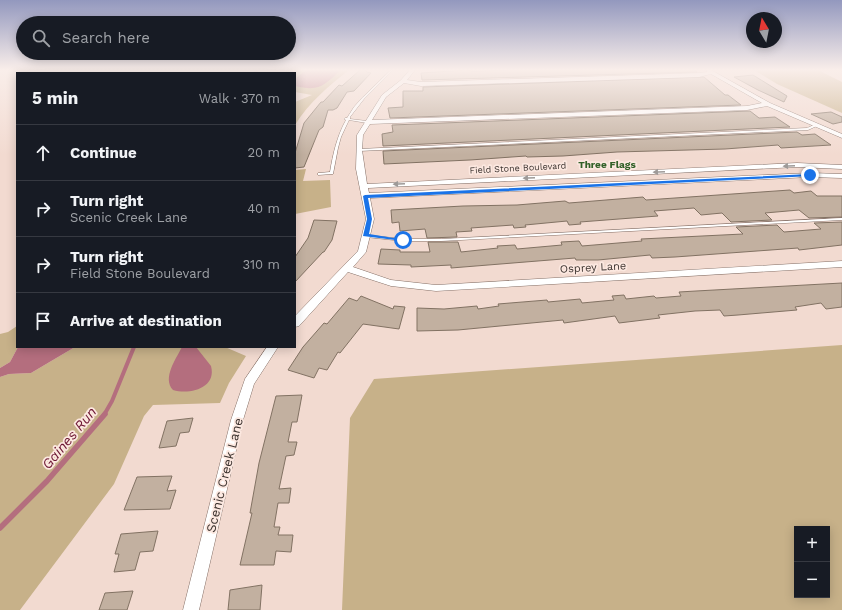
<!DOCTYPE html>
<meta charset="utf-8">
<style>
body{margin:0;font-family:"Work Sans",sans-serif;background:#242831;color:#f1f3f6}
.controls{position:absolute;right:12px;bottom:12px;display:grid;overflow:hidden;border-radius:0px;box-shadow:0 2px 10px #0003}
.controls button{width:36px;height:36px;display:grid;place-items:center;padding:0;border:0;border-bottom:1px solid #363941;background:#171b24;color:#f1f3f6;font:20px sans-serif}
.compass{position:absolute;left:746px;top:12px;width:36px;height:36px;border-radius:50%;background:#171b24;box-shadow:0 2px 10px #0003;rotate:350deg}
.stop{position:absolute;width:12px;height:12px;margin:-9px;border:3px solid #1a73e8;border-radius:50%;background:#fff}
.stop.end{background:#1a73e8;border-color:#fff;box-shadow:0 1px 4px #0008}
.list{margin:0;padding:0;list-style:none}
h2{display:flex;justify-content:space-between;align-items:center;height:52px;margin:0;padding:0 16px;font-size:17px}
h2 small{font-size:13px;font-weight:400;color:#9ea1a6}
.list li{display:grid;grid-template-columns:26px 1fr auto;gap:12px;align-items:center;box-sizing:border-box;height:56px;padding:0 16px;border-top:1px solid #363941}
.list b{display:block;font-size:15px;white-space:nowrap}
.list p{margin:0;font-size:13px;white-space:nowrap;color:#9ea1a6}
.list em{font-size:13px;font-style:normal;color:#9ea1a6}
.icon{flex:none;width:22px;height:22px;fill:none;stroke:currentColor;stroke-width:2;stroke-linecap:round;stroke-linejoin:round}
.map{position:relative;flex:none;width:842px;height:610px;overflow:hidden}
.search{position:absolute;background:#171b24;box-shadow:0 2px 10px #0003;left:16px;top:16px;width:280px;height:44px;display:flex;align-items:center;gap:10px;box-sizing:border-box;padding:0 14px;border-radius:22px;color:#9ea1a6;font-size:15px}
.panel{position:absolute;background:#171b24;box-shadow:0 2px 10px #0003;left:16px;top:72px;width:280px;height:276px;border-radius:0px}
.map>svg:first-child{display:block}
.green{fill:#c7b189;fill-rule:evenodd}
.water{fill:#b46e7e}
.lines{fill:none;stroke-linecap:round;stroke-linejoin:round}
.stream-far2{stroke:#b46e7e;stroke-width:2.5}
.stream-far1{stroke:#b46e7e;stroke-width:4}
.stream{stroke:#b46e7e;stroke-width:5.5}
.building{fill:#c2b0a0;stroke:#827263}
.service-casing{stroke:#857067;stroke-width:1}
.minor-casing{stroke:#857067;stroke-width:1}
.service{fill:#fff;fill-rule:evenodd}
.minor{fill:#fff;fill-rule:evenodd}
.oneway{fill:#9e9a98}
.route{fill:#1a73e8}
.labels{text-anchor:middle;stroke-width:3.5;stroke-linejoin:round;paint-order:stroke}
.far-street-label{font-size:9px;fill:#3d3430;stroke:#fce8e0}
.far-neighbourhood-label{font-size:10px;font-weight:bold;fill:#326129;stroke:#fce8e0}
.street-label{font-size:11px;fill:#3d3430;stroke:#fce8e0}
.near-street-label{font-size:13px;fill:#3d3430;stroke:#fce8e0}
.near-water-label{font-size:14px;font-style:italic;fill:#6d1734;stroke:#fce8e0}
</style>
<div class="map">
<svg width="842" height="610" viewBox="0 0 842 610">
<rect width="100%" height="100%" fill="#f2dad0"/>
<g class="green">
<path d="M287 70H349C329 86 309 102 295 125V102L312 95 295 92V73H284Z"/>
<path d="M754 70H818L842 82V113L777 84Z"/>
<path d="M306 169 303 181 330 180 331 207 295 214V170Z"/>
<path d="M17 326 18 347 10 362 0 368V334L8 332Z"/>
<path d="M842 345V610H342L350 418 374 379ZM797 529H827V595H797Z"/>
<path d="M75 347H225L246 356 229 383 220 403 153 405 144 416 114 484 20 610H0V377L9 374 31 373Z"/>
</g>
<g class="water">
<path d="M306 70H341C324 85 320 92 295 86V79Z"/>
<path d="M18 347H75L31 373 9 374 0 377V368L10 362Z"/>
<path d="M182 347H196L211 366C217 388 190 395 173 390 162 378 176 359 182 347Z"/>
</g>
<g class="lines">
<path class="stream-far2" d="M254 73 258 70"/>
<path class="stream-far1" d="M104 415 112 401 134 347"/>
<path class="stream" d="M0 528 47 481 105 414"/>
</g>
<g class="building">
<path d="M360 70H365L367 72 371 73 354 91 347 92 337 108 333 110H328L323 127 319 130 304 167 295 168V153L304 123 321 102H323L339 85 342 86Z"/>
<path d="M466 70 473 71 518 70H695L697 72 422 80 421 73Z"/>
<path d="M753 75 787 96 784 102 758 90 734 77Z"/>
<path d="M704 77 725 95H728L741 105 390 118 388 108 403 107V91H423V87Z"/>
<path d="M750 111 759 118 775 117 790 127 383 146 382 134 393 132 392 125Z"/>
<path d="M831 112 842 117V122L833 124 811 114Z"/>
<path d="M797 132 802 135 815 134 831 145 781 148 778 145 725 149 617 152 563 156 527 157 526 156 470 160 384 164 383 151Z"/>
<path d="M790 190 794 193 811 191 817 196H842V217L809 218 799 210 765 213 772 220 731 222 722 213 701 215 694 208 654 211 658 216 580 222 581 224 569 225 567 221 525 225 526 227 514 228 513 225 471 228 472 231 456 232 457 237 427 238 425 229 400 231 399 222 392 223 391 210 463 206 517 205 565 201 569 203 643 197 646 200Z"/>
<path d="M314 220 337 221 332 240 324 252H323L295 282V257L308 238Z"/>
<path d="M842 222V245L799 250 798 248 675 257 652 258 650 255 598 260H576L575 258 451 268V265L411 267V265L378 264 381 249 400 250V252H430L428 242H458L461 252 498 248 497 246 515 245 517 249 562 245 561 242 579 241 582 246 642 241 641 239 743 234 736 227 777 225 784 232 821 229 814 223Z"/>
<path d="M842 283V307L826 309 821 303 795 307 797 310 738 315 724 316 720 310 695 311 658 315 660 318 619 323 615 316 564 323 563 320 458 330 417 331V308L444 309 477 306 478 309 499 306 498 304 547 300 548 302 580 299 582 303 614 300 612 296 624 295 626 299 654 296 656 298 681 296 679 292 696 291Z"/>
<path d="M361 296 393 309 394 306 405 307 399 329 363 324 340 353 338 352 327 370 319 368 314 378 288 370 303 347 324 323 327 324 349 298 357 301Z"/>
<path d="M302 395 297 422H292L288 442H297L294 455 286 456 279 489 291 488 289 503H278L274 527H280L278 535H293L291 552 276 551 274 565H240L252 513H250L259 463 276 396Z"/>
<path d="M193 418 189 432 180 433 176 446 159 448 167 421Z"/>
<path d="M172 476 167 491 176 490 170 509 124 510 137 477Z"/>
<path d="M158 531 153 551 140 552 135 570 114 572 119 554H115L121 534Z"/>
<path d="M262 585 260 610H228L230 590Z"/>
<path d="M133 591 127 610H99L105 593Z"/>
</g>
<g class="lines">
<defs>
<g id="service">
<path d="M391 70H393L364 99 350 117V119L367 121 369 122 367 123 349 120 341 137 338 148 333 174 318 175V173H319L330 172C333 154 337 136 346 120L344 119 345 118H347L354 107 362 98Z"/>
<path d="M816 124 819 125 808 130 359 151 357 150 359 149 807 128Z"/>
<path d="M842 218V220L441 241H403L366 237 364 236 366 235 403 239H441Z"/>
</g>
<g id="minor">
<path d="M410 70H415L407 80 421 82 699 73 707 72 706 70H711L770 103 842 134V138L767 106 747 110 370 124 363 135 362 150 367 184 797 163 842 165V169L797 167 368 188 369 193 810 173 842 174V178L810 177 370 198 374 219 366 252 353 267 391 280 436 285 842 261V267L436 291 391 286 348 272 299 326 295 327V316L358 251 366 219 356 169 357 135 382 95 401 80ZM711 74 762 103 747 106 372 120 386 97 404 83 421 86 699 77Z"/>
<path d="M267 347H278L254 384 243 420 199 610H183L231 420 245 379Z"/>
</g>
</defs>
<use href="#service" class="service-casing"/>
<use href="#minor" class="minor-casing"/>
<use href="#service" class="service"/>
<use href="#minor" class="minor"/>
</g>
<defs><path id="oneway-solid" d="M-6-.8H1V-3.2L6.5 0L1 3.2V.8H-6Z"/></defs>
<g class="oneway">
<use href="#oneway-solid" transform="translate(789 166) rotate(177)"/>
<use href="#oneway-solid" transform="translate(659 172) rotate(177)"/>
<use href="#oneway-solid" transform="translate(529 178) rotate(177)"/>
<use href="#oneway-solid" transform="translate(399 184) rotate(177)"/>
</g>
<linearGradient id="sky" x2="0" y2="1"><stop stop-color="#9398be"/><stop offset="0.45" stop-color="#f9eeea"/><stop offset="1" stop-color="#f9eeea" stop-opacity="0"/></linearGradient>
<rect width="842" height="155" fill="url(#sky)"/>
<path class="route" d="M810 174 812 176 368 198 372 219 369 234 406 240 403 241 363 236 367 219 363 196 365 195Z"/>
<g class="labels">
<g class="far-street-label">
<text transform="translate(518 168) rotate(-3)" y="3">Field Stone Boulevard</text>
</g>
<g class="far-neighbourhood-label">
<text x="607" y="168">Three Flags</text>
</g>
<g class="street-label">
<text transform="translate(593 267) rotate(-3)" y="4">Osprey Lane</text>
</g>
<g class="near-street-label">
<text transform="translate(224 475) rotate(-76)" y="5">Scenic Creek Lane</text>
</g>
<g class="near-water-label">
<text transform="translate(69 438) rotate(-50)" y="5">Gaines Run</text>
</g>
</g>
</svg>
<div class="controls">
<button>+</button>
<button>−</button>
</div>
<svg class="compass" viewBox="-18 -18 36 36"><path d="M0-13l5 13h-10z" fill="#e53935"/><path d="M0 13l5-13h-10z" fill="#9ea1a6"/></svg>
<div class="stop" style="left:403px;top:240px"></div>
<div class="stop end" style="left:810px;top:175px"></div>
<div class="search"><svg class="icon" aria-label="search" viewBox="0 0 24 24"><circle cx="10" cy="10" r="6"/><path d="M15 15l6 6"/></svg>Search here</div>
<section class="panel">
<h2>5 min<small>Walk · 370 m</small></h2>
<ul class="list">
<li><svg class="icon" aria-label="ahead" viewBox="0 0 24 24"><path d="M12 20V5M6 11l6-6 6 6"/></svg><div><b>Continue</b></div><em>20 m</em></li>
<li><svg class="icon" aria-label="right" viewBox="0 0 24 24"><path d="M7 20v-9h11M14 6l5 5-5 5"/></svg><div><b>Turn right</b><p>Scenic Creek Lane</p></div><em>40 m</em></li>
<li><svg class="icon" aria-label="right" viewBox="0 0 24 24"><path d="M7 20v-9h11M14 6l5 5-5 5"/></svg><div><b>Turn right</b><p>Field Stone Boulevard</p></div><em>310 m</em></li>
<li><svg class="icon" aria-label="arrive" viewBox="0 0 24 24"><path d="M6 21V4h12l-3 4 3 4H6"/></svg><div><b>Arrive at destination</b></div></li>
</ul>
</section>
</div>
